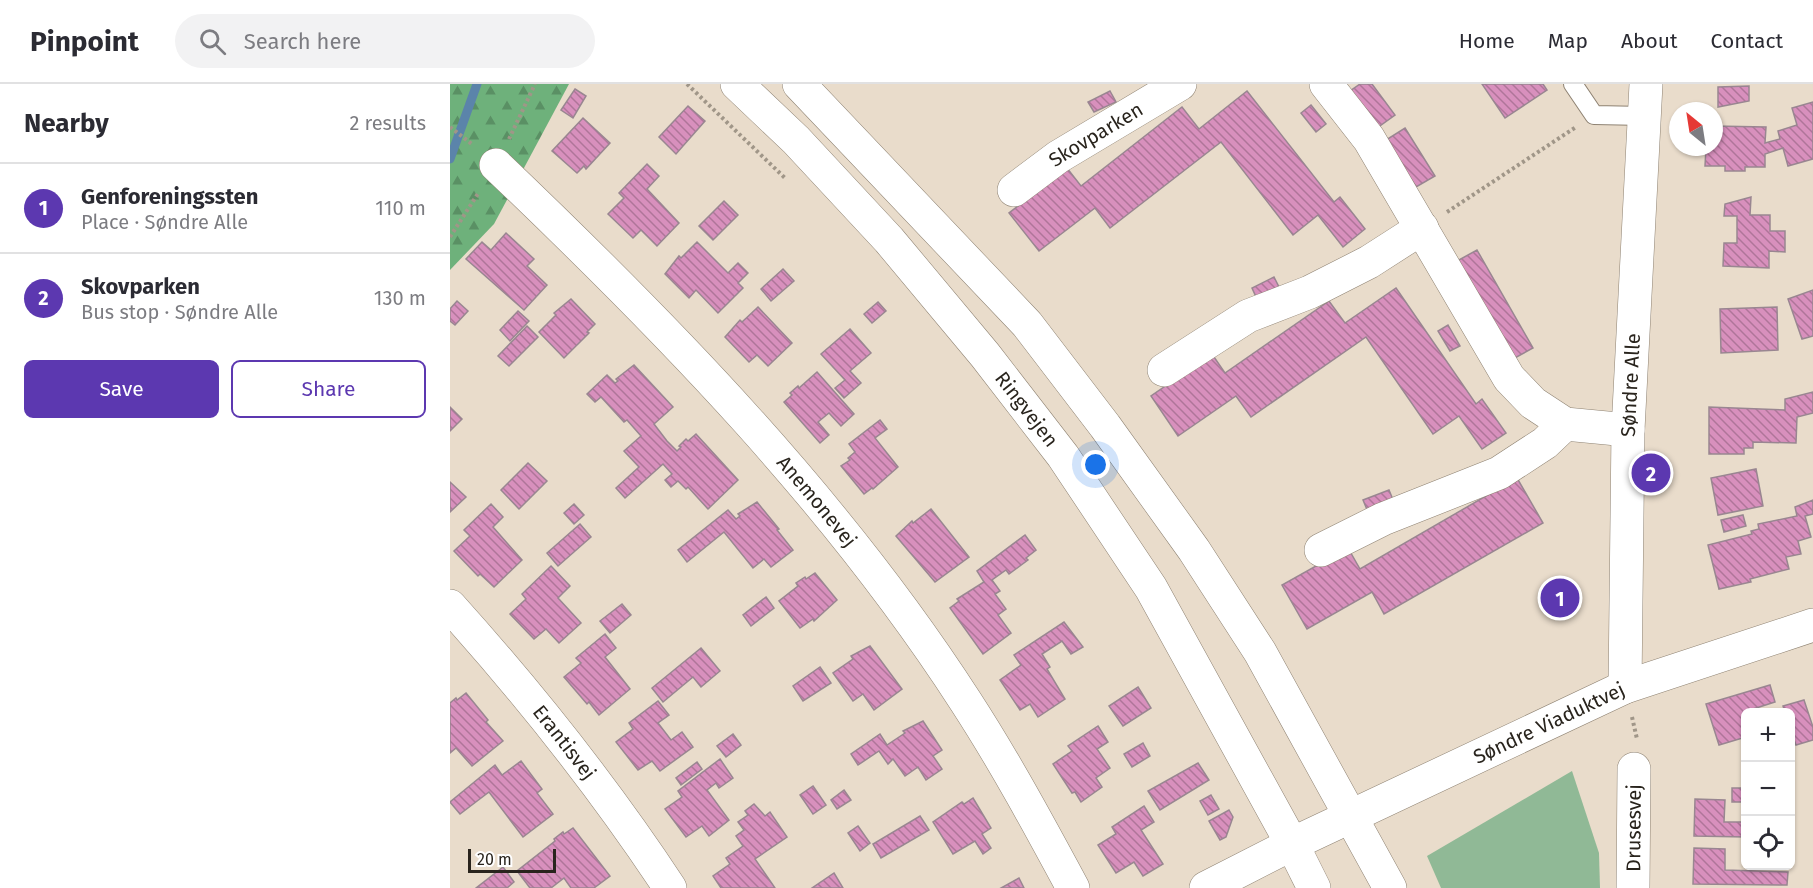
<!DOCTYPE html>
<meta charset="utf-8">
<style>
body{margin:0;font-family:"Fira Sans",sans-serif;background:#f2f2f3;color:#2b2b33}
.controls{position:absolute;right:18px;bottom:18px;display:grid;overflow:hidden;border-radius:9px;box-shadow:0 2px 4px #0004}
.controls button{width:54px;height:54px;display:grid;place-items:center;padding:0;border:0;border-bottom:2px solid #e1e1e2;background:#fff;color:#2b2b33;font:30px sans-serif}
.compass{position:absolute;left:1219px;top:18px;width:54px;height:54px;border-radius:50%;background:#fff;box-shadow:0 2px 4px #0004;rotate:330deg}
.scale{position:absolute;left:18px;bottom:15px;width:88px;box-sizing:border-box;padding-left:6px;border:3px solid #29241d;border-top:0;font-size:16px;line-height:21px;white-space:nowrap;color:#29241d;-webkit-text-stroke:4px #fff;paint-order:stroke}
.you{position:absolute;left:646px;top:381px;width:21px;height:21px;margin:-15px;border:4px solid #fff;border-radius:50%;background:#1a73e8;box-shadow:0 0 0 9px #1a73e833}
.badge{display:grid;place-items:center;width:39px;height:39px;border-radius:50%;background:#5c38b0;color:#fff;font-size:20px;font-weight:700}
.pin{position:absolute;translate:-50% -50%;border:3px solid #fff;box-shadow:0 2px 6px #0006}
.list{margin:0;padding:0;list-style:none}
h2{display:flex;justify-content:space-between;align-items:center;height:78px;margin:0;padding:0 24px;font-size:26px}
h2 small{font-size:20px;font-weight:400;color:#7c7c81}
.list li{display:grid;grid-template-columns:39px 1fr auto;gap:18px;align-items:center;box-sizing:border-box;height:90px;padding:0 24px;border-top:2px solid #e1e1e2}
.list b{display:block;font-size:22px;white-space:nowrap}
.list p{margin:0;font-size:20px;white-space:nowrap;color:#7c7c81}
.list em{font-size:20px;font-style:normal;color:#7c7c81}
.actions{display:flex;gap:12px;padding:18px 24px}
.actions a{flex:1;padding:14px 0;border:2px solid #5c38b0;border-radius:9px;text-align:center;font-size:21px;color:#5c38b0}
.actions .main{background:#5c38b0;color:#fff}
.icon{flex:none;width:33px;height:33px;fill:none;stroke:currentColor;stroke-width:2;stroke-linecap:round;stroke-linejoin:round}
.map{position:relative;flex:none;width:1363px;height:804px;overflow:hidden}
header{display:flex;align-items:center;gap:36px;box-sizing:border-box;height:84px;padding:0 30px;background:#fff;border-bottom:2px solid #e1e1e2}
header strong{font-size:28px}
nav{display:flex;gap:33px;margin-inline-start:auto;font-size:21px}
.search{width:420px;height:54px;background:#f2f2f3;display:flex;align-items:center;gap:15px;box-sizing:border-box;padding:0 21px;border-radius:33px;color:#7c7c81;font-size:22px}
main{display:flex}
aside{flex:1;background:#fff}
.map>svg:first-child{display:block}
.green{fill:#90b996}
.forest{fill:url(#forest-firs)}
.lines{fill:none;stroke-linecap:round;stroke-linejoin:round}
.stream{stroke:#5b84aa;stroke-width:9}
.building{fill:url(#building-back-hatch);stroke:#998691;stroke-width:1.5}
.service-casing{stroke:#8e8272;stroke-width:20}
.minor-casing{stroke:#8e8272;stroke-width:34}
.tertiary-casing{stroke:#8e8272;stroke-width:34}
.secondary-casing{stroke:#8e8272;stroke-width:34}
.path{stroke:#a09688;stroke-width:4;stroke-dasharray:3 3;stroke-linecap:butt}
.service{stroke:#fff;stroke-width:18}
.minor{stroke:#fff;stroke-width:33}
.tertiary{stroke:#fff;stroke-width:33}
.secondary{stroke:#fff;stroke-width:33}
.labels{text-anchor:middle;stroke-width:4.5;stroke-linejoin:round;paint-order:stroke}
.street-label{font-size:20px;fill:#29241d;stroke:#fff}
</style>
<header>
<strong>Pinpoint</strong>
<div class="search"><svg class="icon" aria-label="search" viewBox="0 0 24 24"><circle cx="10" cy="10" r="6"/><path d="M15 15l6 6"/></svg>Search here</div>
<nav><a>Home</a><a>Map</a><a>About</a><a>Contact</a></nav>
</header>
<main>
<aside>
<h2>Nearby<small>2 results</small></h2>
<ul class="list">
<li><span class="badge">1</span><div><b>Genforeningssten</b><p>Place · Søndre Alle</p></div><em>110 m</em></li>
<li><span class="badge">2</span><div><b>Skovparken</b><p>Bus stop · Søndre Alle</p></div><em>130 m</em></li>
</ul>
<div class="actions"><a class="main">Save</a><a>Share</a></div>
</aside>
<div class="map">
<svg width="1363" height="804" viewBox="0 0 1363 804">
<defs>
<pattern id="forest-firs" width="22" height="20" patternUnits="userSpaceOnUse" patternTransform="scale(1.5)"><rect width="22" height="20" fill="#6eb17b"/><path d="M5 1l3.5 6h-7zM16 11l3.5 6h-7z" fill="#5a9064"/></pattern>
<pattern id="building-back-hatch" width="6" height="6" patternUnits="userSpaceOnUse" patternTransform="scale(1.5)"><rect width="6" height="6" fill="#d890bd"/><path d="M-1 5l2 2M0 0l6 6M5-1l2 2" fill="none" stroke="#af7599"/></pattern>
</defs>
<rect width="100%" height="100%" fill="#e9dccb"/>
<path class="green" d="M1122 687 1149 769 1150 804H991L977 772Z"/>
<path class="forest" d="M0 0H119L44 140 0 186Z"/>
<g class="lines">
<path class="stream" d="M0 75 27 0"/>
</g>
<g class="building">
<path d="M910 0H922L945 31 927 44 900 7Z"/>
<path d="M1032 0H1093L1097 6 1055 34Z"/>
<path d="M1299 2V17L1268 23V3Z"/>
<path d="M125 5 136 12 123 34 111 26Z"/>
<path d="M660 7 666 18 644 28 638 18Z"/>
<path d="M797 7 884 118 890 113 915 145 893 163 868 131 843 151 771 58 660 144 645 124 589 167 559 129 617 84 631 102 732 23 749 45Z"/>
<path d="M1363 18V75L1338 82 1333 64 1315 70V83H1295V87H1275V82H1255L1256 63H1264V42L1316 43 1315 59 1330 55 1328 47 1347 41 1342 24Z"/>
<path d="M861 21 876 40 866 48 851 29Z"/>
<path d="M238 22 255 37 226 70 209 53Z"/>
<path d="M133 34 160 59 136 85 134 82 127 89 102 67Z"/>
<path d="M955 44 985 92 966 103 936 56Z"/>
<path d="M197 80 209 92 197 105 229 139 207 162 191 146 183 154 158 130 174 114 169 109Z"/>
<path d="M1301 113 1300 131H1320V147H1335V168L1319 167V184L1273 182 1274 159H1287V132H1274L1275 120Z"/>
<path d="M274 117 288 131 263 156 249 142Z"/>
<path d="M56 149 84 175 77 182 97 201 74 226 16 175 32 158 41 166Z"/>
<path d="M247 158 278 189 288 179 298 189 288 199 293 204 268 229 246 206 239 214 215 190 229 172 231 174Z"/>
<path d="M1027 166 1083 264 1063 275 1007 177Z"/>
<path d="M333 185 344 197 321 217 311 205Z"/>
<path d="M824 193 830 205 807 215 802 204Z"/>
<path d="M946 204 1026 320 1032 315 1056 349 1032 365 1009 332 983 350 916 253 801 333 786 312 728 352 701 312 762 270 775 289 879 217 895 239Z"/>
<path d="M1363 206V252L1352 255 1338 215Z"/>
<path d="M121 215 145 240 137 248 139 249 114 274 89 248 106 231 104 229Z"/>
<path d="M7 217 18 227 5 241 0 237V225Z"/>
<path d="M428 218 436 227 422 239 414 230Z"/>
<path d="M308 223 342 259 318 282 307 271 299 278 275 253 290 236 292 238Z"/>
<path d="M1327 223 1328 266 1271 269 1270 225Z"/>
<path d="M68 227 79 237 60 257 50 246Z"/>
<path d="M998 241 1010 262 1000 267 988 247Z"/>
<path d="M77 242 88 253 59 282 48 272Z"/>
<path d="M400 245 421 269 400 287 411 299 394 314 385 304 395 296 371 270Z"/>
<path d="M184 281 223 323 204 340 217 357 227 367 231 363 229 362 236 355 238 357 246 350 288 396 258 425 238 403 236 405 228 397 221 403 215 396 222 390 213 380 175 414 166 404 189 383 174 367 191 352 177 336 174 338 151 313 145 318 137 310 157 291 165 299 168 297 166 295Z"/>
<path d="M367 288 404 330 391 342 379 329 368 338 379 351 370 359 334 318 342 311 340 309 348 302 349 304Z"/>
<path d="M1363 308V329L1347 333 1346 359 1303 358V364H1294V370H1259V323L1335 326V315Z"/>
<path d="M0 323 12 335 0 347Z"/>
<path d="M430 336 437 345 425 354 448 383 423 405 422 404 414 410 391 382 400 376 398 374 405 368 399 360Z"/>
<path d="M78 379 97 397 69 425 51 406Z"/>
<path d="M1306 385 1313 422 1268 431 1261 394Z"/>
<path d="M1067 394 1093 439 934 530 922 508 857 545 832 501 898 464 910 485Z"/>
<path d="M0 398 16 413 0 428Z"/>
<path d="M939 406 944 418 918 428 913 416Z"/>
<path d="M1363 416V430L1355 432 1361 453 1348 457 1351 470 1336 473 1339 485 1300 495 1301 498 1269 505 1258 461 1302 450 1301 447 1309 445 1308 440 1347 432 1345 423Z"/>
<path d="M307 418 329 445 327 446 343 466 321 483 314 475 303 484 274 448 237 478 228 466 278 426 286 435 290 432 288 430Z"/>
<path d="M41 420 53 433 43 443 72 476 44 503 30 490 28 492 4 467 20 452 14 446Z"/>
<path d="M124 420 134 431 124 440 114 429Z"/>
<path d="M481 425 519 473 485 498 446 452 462 437 463 439Z"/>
<path d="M1293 431 1296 442 1274 448 1271 436Z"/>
<path d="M130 440 141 453 108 482 97 469Z"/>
<path d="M575 451 586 466 576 474 578 476 559 490 556 486 542 496 550 507 545 510 556 525 548 531 561 549 533 570 500 524 509 517 507 515 534 498 527 487Z"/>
<path d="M101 482 120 502 108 514 131 539 109 559 96 545 84 555 60 530 76 515 72 510Z"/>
<path d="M365 489 387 516 364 537 363 535 350 544 329 517 348 502 346 499 355 493 356 495Z"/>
<path d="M316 513 324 524 301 542 293 531Z"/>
<path d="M172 520 181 531 160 549 150 537Z"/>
<path d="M614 538 633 563 621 570 612 557 592 570 600 583 597 585 615 615 588 633 580 620 570 626 550 596 571 581 564 571Z"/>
<path d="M155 550 166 564 155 573 180 605 149 631 139 618 137 620 114 593 131 579 126 574Z"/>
<path d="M420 562 452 605 424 626 413 610 403 617 383 589 403 575 401 572Z"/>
<path d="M251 564 270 587 251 603 243 593 213 618 202 604Z"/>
<path d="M370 583 381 599 353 617 343 602Z"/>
<path d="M1320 601 1325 618 1300 626 1301 628H1296V653L1269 661 1256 620Z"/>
<path d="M688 603 701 624 673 642 659 622Z"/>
<path d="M16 609 38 636 36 638 53 657 22 682 6 664 0 669V619L6 614 7 616Z"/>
<path d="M1354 616 1363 643V656L1346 661 1340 645V628H1335L1333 622Z"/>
<path d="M208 617 219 631 208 639 221 656 232 648 243 663 210 687 202 677 188 686 166 658 183 645 179 639Z"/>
<path d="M473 637 492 666 483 672 492 685 476 696 468 683 455 692 443 675 438 680 429 667 408 681 401 670 430 650 437 661 455 649 453 647Z"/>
<path d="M648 642 658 658 647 665 660 684 646 694 652 703 631 718 625 708 622 709 603 680 622 667 618 662Z"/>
<path d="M283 650 291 661 276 673 267 662Z"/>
<path d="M693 659 700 672 682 683 674 670Z"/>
<path d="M270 675 283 694 269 704 266 699 257 706 279 736 259 752 252 742 236 753 215 725 232 713 228 707Z"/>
<path d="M71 677 92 705 87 709 103 730 73 753 39 708 10 730 0 718 45 681 52 691Z"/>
<path d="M247 678 252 685 231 701 226 694Z"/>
<path d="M748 679 759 696 710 726 698 707Z"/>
<path d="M363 702 376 721 363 730 350 711Z"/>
<rect x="1282" y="704" width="14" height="14"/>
<path d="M394 706 401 716 387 725 381 716Z"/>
<path d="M761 711 769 725 758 731 750 717Z"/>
<path d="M523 714 541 744 532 750 541 764 533 770 525 757 503 770 483 738 512 718 514 720Z"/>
<path d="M1245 715 1275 716 1274 738H1296V753L1244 752Z"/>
<path d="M304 720 315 732 320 728 337 753 305 775 325 804H271L263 792 280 780 276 774 293 762 286 752 294 746 288 738 298 731 295 727Z"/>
<path d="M694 722 704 738 691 746 713 780 693 792 684 778 666 789 648 761 666 750 662 743Z"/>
<path d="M779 726 783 733 776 753 770 756 759 737Z"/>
<path d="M470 732 479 746 431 774 423 760Z"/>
<path d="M408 742 420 759 410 767 398 749Z"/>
<path d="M123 744 160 792 144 804H121L114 794 101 804H80L67 787 105 757 104 755 113 748 114 750Z"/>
<path d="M1244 764 1275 765V786L1338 788 1337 801 1243 800Z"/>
<path d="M53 783 64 798 57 804H26Z"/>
<path d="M384 789 393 804H362Z"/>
<path d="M569 794 574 804H551Z"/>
</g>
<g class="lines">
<defs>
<path id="service" d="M1123 0 1144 31 1195 32"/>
<g id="minor">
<path d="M876 0 919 55 1059 294 1083 319 1115 340 1178 346"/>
<path id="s1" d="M46 81C218 245 387 418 516 618 555 678 589 741 623 804"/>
<path id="s2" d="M564 106 608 73 730 0"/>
<path d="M714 286 798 232 860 208 919 178 972 144"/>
<path d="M871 466 933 435 1049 389 1095 359 1115 340"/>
<path id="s3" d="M0 522C80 611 154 704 220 804"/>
<path id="s4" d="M1183 804 1184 685"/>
</g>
<g id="tertiary">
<path id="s5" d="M1175 603 1178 346 1196 0"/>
<path d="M756 804 842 760"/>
</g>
<g id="secondary">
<path id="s6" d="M287 0 346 56 439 156 535 271 613 372 701 504 842 760 864 804"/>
<path d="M349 0 577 240 655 342 744 466 810 568 940 804"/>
<path id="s7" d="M842 760 1175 603 1363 541"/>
</g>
</defs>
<use href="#service" class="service-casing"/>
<use href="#minor" class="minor-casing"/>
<use href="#tertiary" class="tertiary-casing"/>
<use href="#secondary" class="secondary-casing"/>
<g class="path">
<path d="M237 0 336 95"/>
<path d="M0 43 23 61"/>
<path d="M59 55 85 0"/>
<path d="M997 128 1126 43"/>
<path d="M0 153 29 108"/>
<path d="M1182 633 1187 655"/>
</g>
<use href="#service" class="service"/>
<use href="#minor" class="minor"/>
<use href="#tertiary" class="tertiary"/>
<use href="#secondary" class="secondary"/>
</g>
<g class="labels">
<g class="street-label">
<text dy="7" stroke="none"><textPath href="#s2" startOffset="99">Skovparken</textPath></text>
<text dy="7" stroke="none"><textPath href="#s5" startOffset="302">Søndre Alle</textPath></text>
<text dy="7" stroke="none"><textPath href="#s6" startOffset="436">Ringvejen</textPath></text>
<text dy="7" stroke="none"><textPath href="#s1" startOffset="465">Anemonevej</textPath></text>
<text dy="7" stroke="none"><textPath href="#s7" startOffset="284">Søndre Viaduktvej</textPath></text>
<text dy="7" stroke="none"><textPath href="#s3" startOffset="178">Erantisvej</textPath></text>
<text dy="7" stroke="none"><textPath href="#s4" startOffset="60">Drusesvej</textPath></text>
</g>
</g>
</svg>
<div class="controls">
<button>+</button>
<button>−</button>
<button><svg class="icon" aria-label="locate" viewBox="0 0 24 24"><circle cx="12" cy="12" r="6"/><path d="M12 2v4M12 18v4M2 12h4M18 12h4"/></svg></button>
</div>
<svg class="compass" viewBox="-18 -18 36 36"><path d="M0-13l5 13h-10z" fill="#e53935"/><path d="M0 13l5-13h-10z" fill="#7c7c81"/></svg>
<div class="scale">20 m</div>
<div class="you"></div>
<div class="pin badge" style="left:1110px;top:514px">1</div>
<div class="pin badge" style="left:1201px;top:389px">2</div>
</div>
</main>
